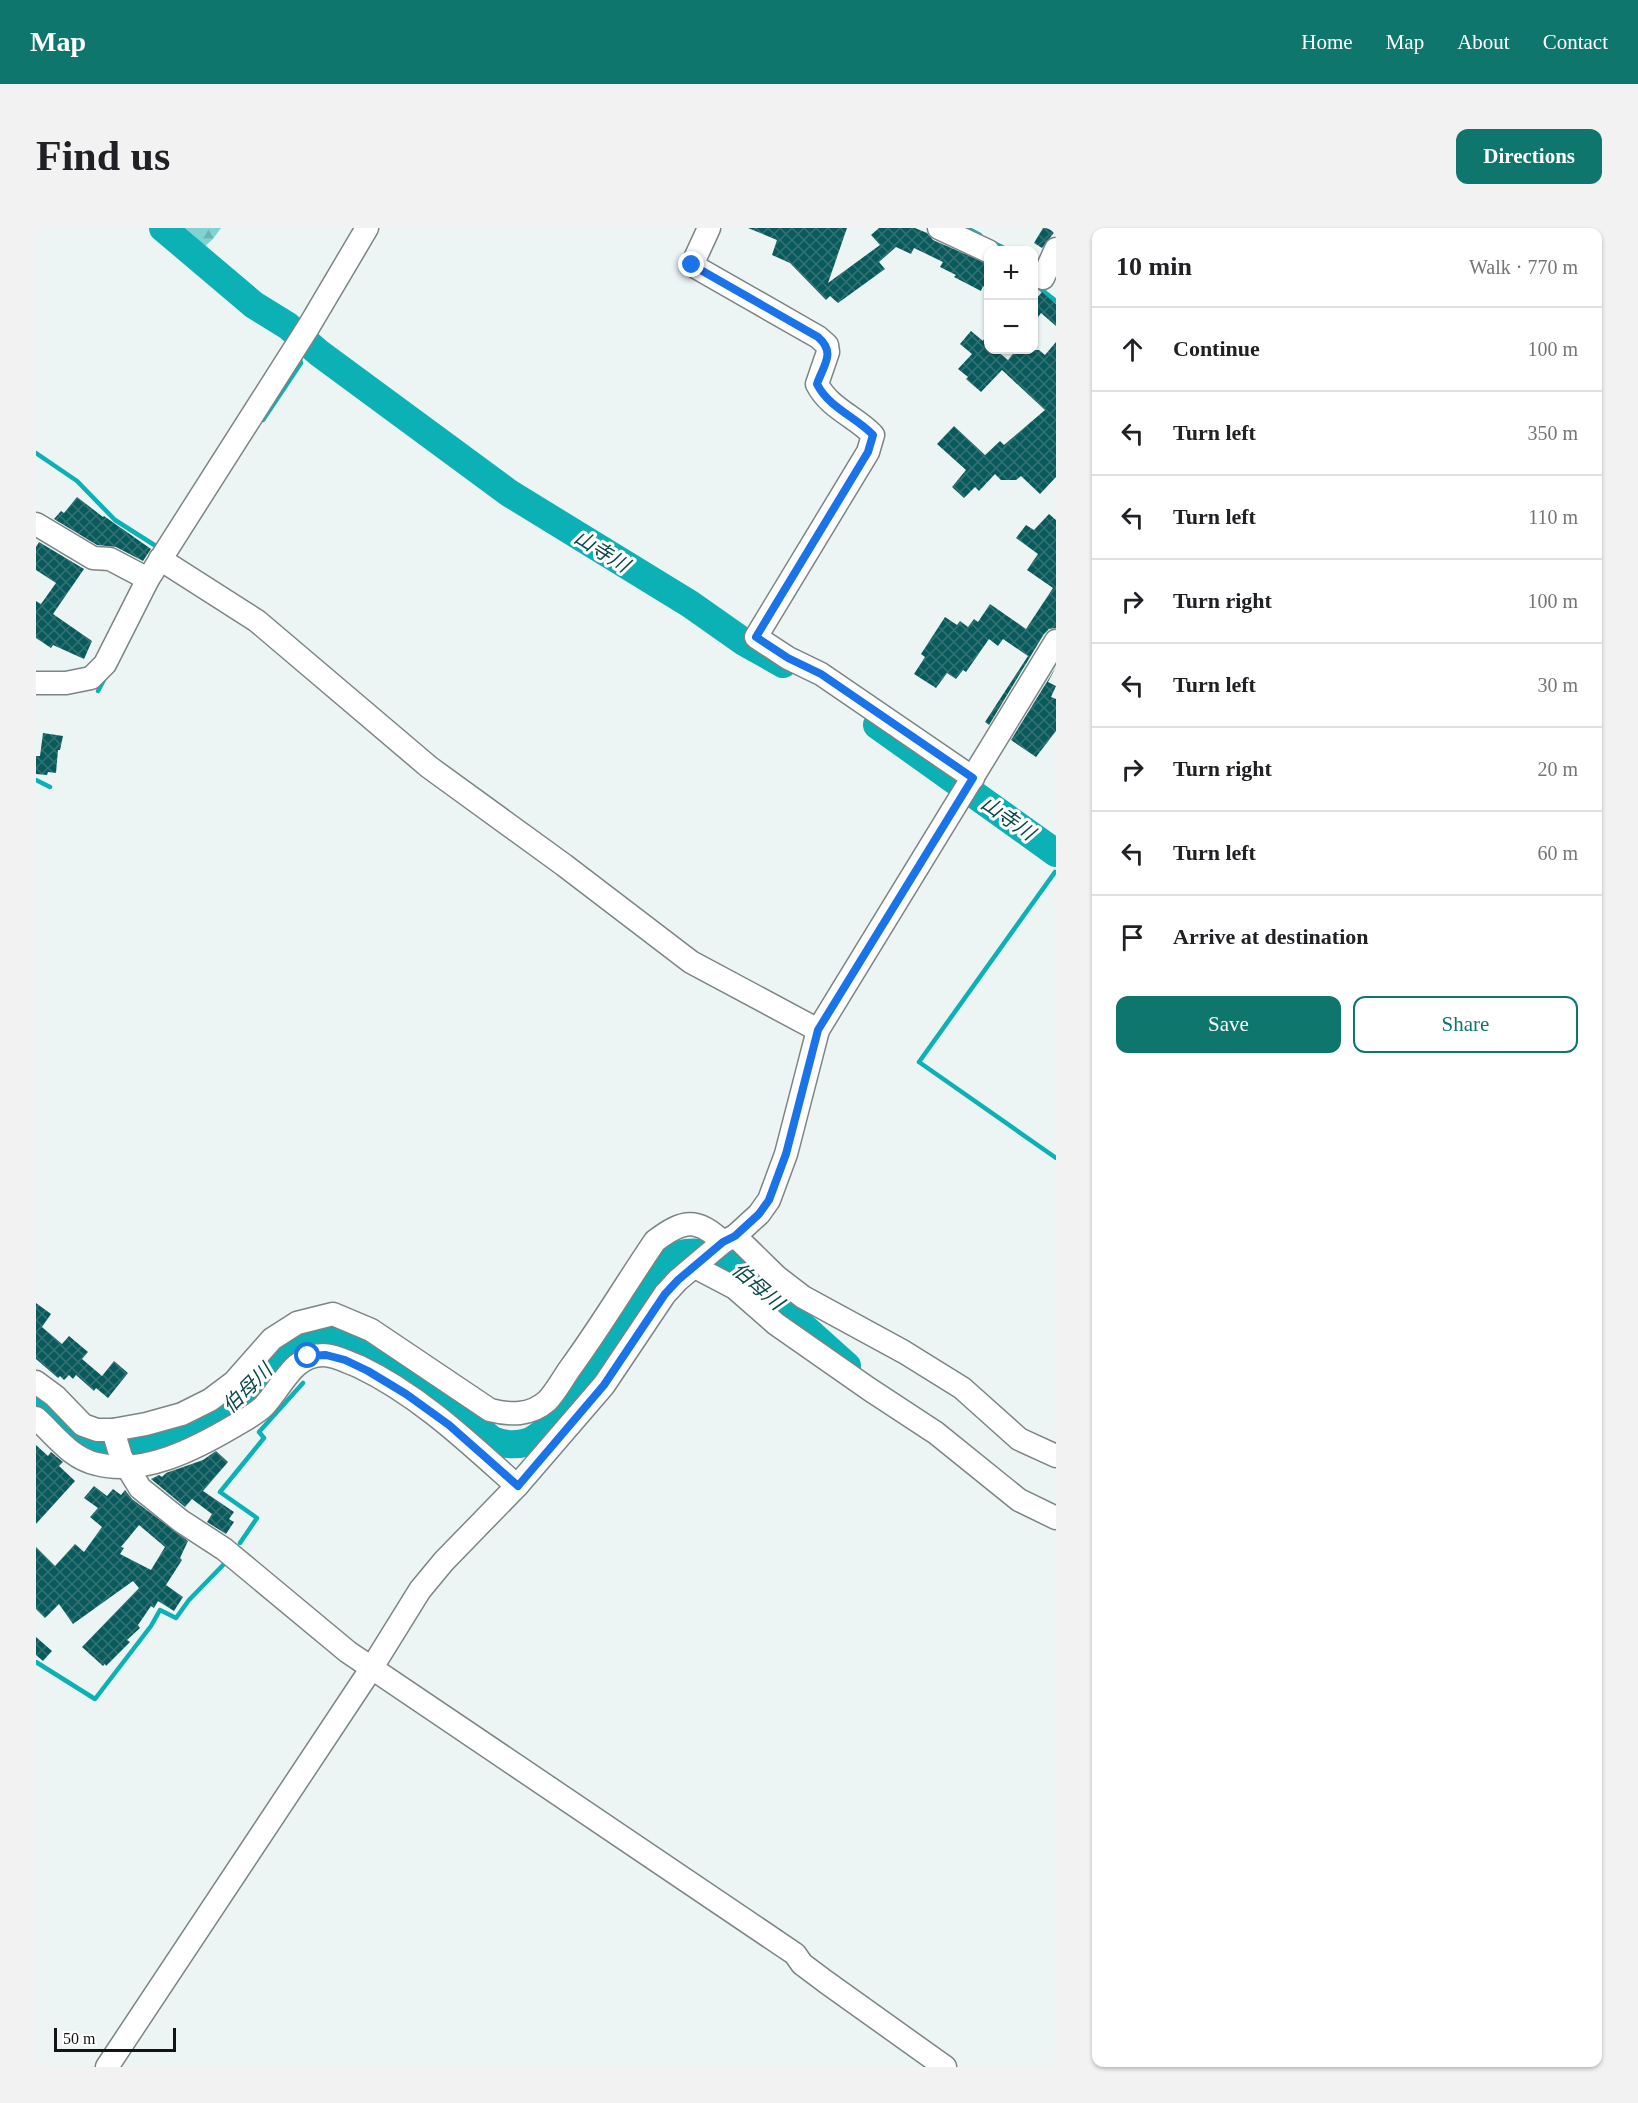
<!DOCTYPE html>
<meta charset="utf-8">
<style>
body{margin:0;font-family:"Times New Roman","Noto Sans JP",serif;background:#f2f2f2;color:#202124}
.controls{position:absolute;right:18px;top:18px;display:grid;overflow:hidden;border-radius:12px;box-shadow:0 2px 4px #0004}
.controls button{width:54px;height:54px;display:grid;place-items:center;padding:0;border:0;border-bottom:2px solid #e0e0e0;background:#fff;color:#202124;font:30px sans-serif}
.scale{position:absolute;left:18px;bottom:15px;width:122px;box-sizing:border-box;padding-left:6px;border:3px solid #121414;border-top:0;font-size:16px;line-height:21px;white-space:nowrap;color:#121414;-webkit-text-stroke:4px #fff;paint-order:stroke}
.stop{position:absolute;width:18px;height:18px;margin:-14px;border:4px solid #1a73e8;border-radius:50%;background:#fff}
.stop.end{background:#1a73e8;border-color:#fff;box-shadow:0 2px 6px #0008}
.list{margin:0;padding:0;list-style:none}
h2{display:flex;justify-content:space-between;align-items:center;height:78px;margin:0;padding:0 24px;font-size:26px}
h2 small{font-size:20px;font-weight:400;color:#757577}
.list li{display:grid;grid-template-columns:39px 1fr auto;gap:18px;align-items:center;box-sizing:border-box;height:84px;padding:0 24px;border-top:2px solid #e0e0e0}
.list b{display:block;font-size:22px;white-space:nowrap}
.list em{font-size:20px;font-style:normal;color:#757577}
.actions{display:flex;gap:12px;padding:18px 24px}
.actions a{flex:1;padding:14px 0;border:2px solid #0f766e;border-radius:12px;text-align:center;font-size:21px;color:#0f766e}
.actions .main{background:#0f766e;color:#fff}
.icon{flex:none;width:33px;height:33px;fill:none;stroke:currentColor;stroke-width:2;stroke-linecap:round;stroke-linejoin:round}
.map{position:relative;flex:none;width:1020px;height:1839px;overflow:hidden;border-radius:12px}
header{display:flex;align-items:center;gap:36px;box-sizing:border-box;height:84px;padding:0 30px;background:#0f766e;color:#fff}
header strong{font-size:28px}
nav{display:flex;gap:33px;margin-inline-start:auto;font-size:21px}
.intro{display:flex;align-items:center;justify-content:space-between;box-sizing:border-box;height:144px;padding:0 36px}
h1{margin:0;font-size:42px}
.button{padding:15px 27px;border-radius:12px;background:#0f766e;color:#fff;font-size:21px;font-weight:700}
main{display:flex;gap:36px;padding:0 36px}
aside{flex:1;background:#fff;border-radius:12px;box-shadow:0 2px 4px #0004}
.map>svg:first-child{display:block}
.forest{fill:url(#forest-firs)}
.lines{fill:none;stroke-linecap:round;stroke-linejoin:round}
.stream{stroke:#0bb1b4;stroke-width:4.5}
.river{stroke:#0bb1b4;stroke-width:28}
.building{fill:url(#building-cross-hatch);fill-rule:evenodd}
.minor-casing{stroke:#7c8484;stroke-width:25}
.minor{stroke:#fff;stroke-width:22}
.route{stroke:#1a73e8;stroke-width:8}
.labels{text-anchor:middle;stroke-width:6;stroke-linejoin:round;paint-order:stroke}
.water-label{font-size:20px;font-style:italic;fill:#0c494b;stroke:#fff}
</style>
<header>
<strong>Map</strong>
<nav><a>Home</a><a>Map</a><a>About</a><a>Contact</a></nav>
</header>
<div class="intro"><h1>Find us</h1><a class="button">Directions</a></div>
<main>
<div class="map">
<svg width="1020" height="1839" viewBox="0 0 1020 1839">
<defs>
<pattern id="forest-firs" width="22" height="20" patternUnits="userSpaceOnUse" patternTransform="scale(1.5)"><rect width="22" height="20" fill="#80d2d3"/><path d="M5 1l3.5 6h-7zM16 11l3.5 6h-7z" fill="#6eb3b4"/></pattern>
<pattern id="building-cross-hatch" width="8" height="8" patternUnits="userSpaceOnUse" patternTransform="scale(1.5)"><rect width="8" height="8" fill="#095a5c"/><path d="M0 0l8 8M0 8l8-8" fill="none" stroke="#357273"/></pattern>
</defs>
<rect width="100%" height="100%" fill="#ecf4f4"/>
<path class="forest" d="M132 0H185L177 11 168 19H156L148 14 145 7Z"/>
<g class="lines">
<g class="stream">
<path d="M931 0 944 7"/>
<path d="M956 14 972 22"/>
<path d="M1001 58 1020 73"/>
<path d="M227 192 265 135 263 128"/>
<path d="M0 225 41 253 79 292 123 320"/>
<path d="M62 463 70 448"/>
<path d="M0 552 14 559"/>
<path d="M1019 644 883 834 1020 930"/>
<path d="M204 1315 221 1290 184 1264 228 1210 223 1204 267 1155"/>
<path d="M0 1434 59 1471 115 1398 124 1382 140 1390 153 1372 188 1336"/>
</g>
<g class="river">
<path d="M127 0 218 77 252 98 283 125 473 265 654 376 708 414 747 436"/>
<path d="M841 497 1020 625"/>
<path d="M0 1170C14 1184 32 1209 49 1217 63 1224 79 1220 94 1218 141 1212 178 1203 211 1166 231 1143 246 1112 278 1108 295 1107 311 1114 326 1121 376 1145 415 1176 456 1212 468 1217 479 1218 492 1214 523 1202 581 1113 599 1083 610 1064 622 1033 645 1026 659 1022 677 1026 691 1030L811 1138"/>
</g>
</g>
<g class="building">
<path d="M712 0H811L792 55 844 17 835 7 843 0H879L891 5 897 12 952 36V63L947 58 945 63 918 49 920 47 904 39 907 34 878 20 875 26 860 19 843 34 849 41 802 75 794 68 790 72 754 35 736 27 741 12Z"/>
<path d="M1007 0H1020V2L1006 20 998 15Z"/>
<path d="M1006 64 1020 76V98L1005 85 998 95V73Z"/>
<path d="M935 103 947 113 948 111 952 115V122H960L972 132 980 122H1003L1009 127 1020 114V249L1004 266 985 248 980 252H965L959 246 943 263 939 259 928 270 916 259 930 242 901 216 918 198 949 227 964 213 968 217 1009 182 966 142 945 164 930 151 932 149 922 141 936 126 924 116Z"/>
<path d="M41 269 67 289 68 288 115 321 107 333 80 319 61 317 18 291 25 283 28 285Z"/>
<path d="M1013 286 1020 292V400L1013 401 1008 406 953 497 949 494 992 428 967 411 962 418 953 411 930 444 927 442 920 451 911 445 900 460 878 446 889 429 885 426 909 389 921 397 924 393 932 399 938 391 942 394 954 376 990 401 1017 360 991 342 1002 326 980 310 990 297 998 302Z"/>
<path d="M3 314 48 341 17 386 56 413 48 431 17 417 15 420 0 410V373L5 376 20 355 0 342V319Z"/>
<path d="M1020 439 1012 454 1020 458 1015 469 1020 471V503L1000 529 975 512Z"/>
<path d="M7 505 27 508 24 522H22L20 545 12 544 11 547 0 546V528H4Z"/>
<path d="M0 1075 15 1086 6 1099 26 1116 33 1108 52 1124 46 1131 66 1148 78 1133 92 1145 72 1170 60 1160 58 1163 40 1147 37 1151 33 1147 28 1152 24 1148 22 1150 0 1131Z"/>
<path d="M0 1217 12 1228 15 1224 27 1234 23 1238 39 1253 0 1296Z"/>
<path d="M180 1223 192 1234 167 1263 198 1284 193 1291 198 1294 190 1306 171 1294 176 1286 156 1271 149 1279 115 1251 123 1247 126 1249 130 1245 167 1232Z"/>
<path d="M58 1258 71 1268 77 1261 85 1267 89 1262 96 1271 152 1313 144 1330 146 1332 130 1357 147 1369 138 1383 122 1373 118 1380 115 1378 102 1397 104 1400 91 1412 94 1414 70 1438 69 1436 67 1438 46 1419 103 1360 97 1353 37 1396 23 1376 9 1390 0 1381V1319L19 1338 39 1316 48 1324 66 1299 54 1289 62 1280 48 1270ZM103 1297 129 1319 115 1342 84 1326 88 1320 85 1319Z"/>
<path d="M0 1409 16 1423 7 1433 0 1427Z"/>
</g>
<g class="lines">
<defs>
<g id="minor">
<path d="M673 0 656 37 782 109 791 117 792 124 781 156C793 180 820 189 837 207L832 224 720 409 752 430 785 446 937 550"/>
<path d="M903 0 952 23"/>
<path d="M1007 50 1020 21"/>
<path d="M0 296 57 330 74 331 112 351"/>
<path d="M124 331 221 393 393 539 528 637 655 734 782 802"/>
<path d="M0 455H30L55 450 69 436 112 351 273 98 331 0"/>
<path d="M699 1008 741 1049 767 1069 868 1124 926 1160 983 1211 1020 1228"/>
<path d="M659 1039 699 1060 740 1096 833 1161 900 1205 983 1272 1020 1290"/>
<path d="M0 1154 19 1168 47 1197 61 1202H77L110 1196 146 1186 174 1172 198 1154 236 1111 261 1095 297 1086 335 1102 454 1182C474 1187 494 1188 511 1173 520 1164 527 1150 535 1139 565 1098 591 1054 619 1013 648 991 661 990 687 1014"/>
<path d="M0 1190C19 1207 34 1230 61 1236 107 1248 159 1221 198 1198 208 1192 220 1186 228 1178 246 1159 257 1127 287 1127 299 1127 311 1134 322 1138 383 1167 432 1214 481 1258"/>
<path d="M77 1202 85 1229 104 1260 145 1293 188 1321 312 1424 759 1726 766 1736 790 1754 909 1839"/>
<path d="M71 1839 335 1441 384 1362 408 1333 481 1258 568 1157 629 1066 642 1052 687 1014 699 1008 723 986 733 972 750 926 782 802 1020 413"/>
</g>
</defs>
<use href="#minor" class="minor-casing"/>
<use href="#minor" class="minor"/>
</g>
<g class="lines">
<path class="route" d="M272 1128 290 1127 309 1132 332 1143 370 1166 413 1197 482 1258 568 1157 629 1066 642 1052 687 1014 699 1008 723 986 733 972 750 926 782 802 937 550 785 446 752 430 720 409 832 224 837 207C820 189 793 180 781 156 788 136 800 125 782 109L656 37"/>
</g>
<g class="labels">
<g class="water-label">
<text transform="translate(566 323) rotate(32)" y="7">山寺川</text>
<text transform="translate(972 590) rotate(35)" y="7">山寺川</text>
<text transform="translate(722 1058) rotate(41)" y="7">伯母川</text>
<text transform="translate(211 1160) rotate(-45)" y="7">伯母川</text>
</g>
</g>
</svg>
<div class="controls">
<button>+</button>
<button>−</button>
</div>
<div class="scale">50 m</div>
<div class="stop" style="left:272px;top:1128px"></div>
<div class="stop end" style="left:656px;top:37px"></div>
</div>
<aside>
<h2>10 min<small>Walk · 770 m</small></h2>
<ul class="list">
<li><svg class="icon" aria-label="ahead" viewBox="0 0 24 24"><path d="M12 20V5M6 11l6-6 6 6"/></svg><div><b>Continue</b></div><em>100 m</em></li>
<li><svg class="icon" aria-label="left" viewBox="0 0 24 24"><path d="M17 20v-9H6M10 6l-5 5 5 5"/></svg><div><b>Turn left</b></div><em>350 m</em></li>
<li><svg class="icon" aria-label="left" viewBox="0 0 24 24"><path d="M17 20v-9H6M10 6l-5 5 5 5"/></svg><div><b>Turn left</b></div><em>110 m</em></li>
<li><svg class="icon" aria-label="right" viewBox="0 0 24 24"><path d="M7 20v-9h11M14 6l5 5-5 5"/></svg><div><b>Turn right</b></div><em>100 m</em></li>
<li><svg class="icon" aria-label="left" viewBox="0 0 24 24"><path d="M17 20v-9H6M10 6l-5 5 5 5"/></svg><div><b>Turn left</b></div><em>30 m</em></li>
<li><svg class="icon" aria-label="right" viewBox="0 0 24 24"><path d="M7 20v-9h11M14 6l5 5-5 5"/></svg><div><b>Turn right</b></div><em>20 m</em></li>
<li><svg class="icon" aria-label="left" viewBox="0 0 24 24"><path d="M17 20v-9H6M10 6l-5 5 5 5"/></svg><div><b>Turn left</b></div><em>60 m</em></li>
<li><svg class="icon" aria-label="arrive" viewBox="0 0 24 24"><path d="M6 21V4h12l-3 4 3 4H6"/></svg><div><b>Arrive at destination</b></div></li>
</ul>
<div class="actions"><a class="main">Save</a><a>Share</a></div>
</aside>
</main>
